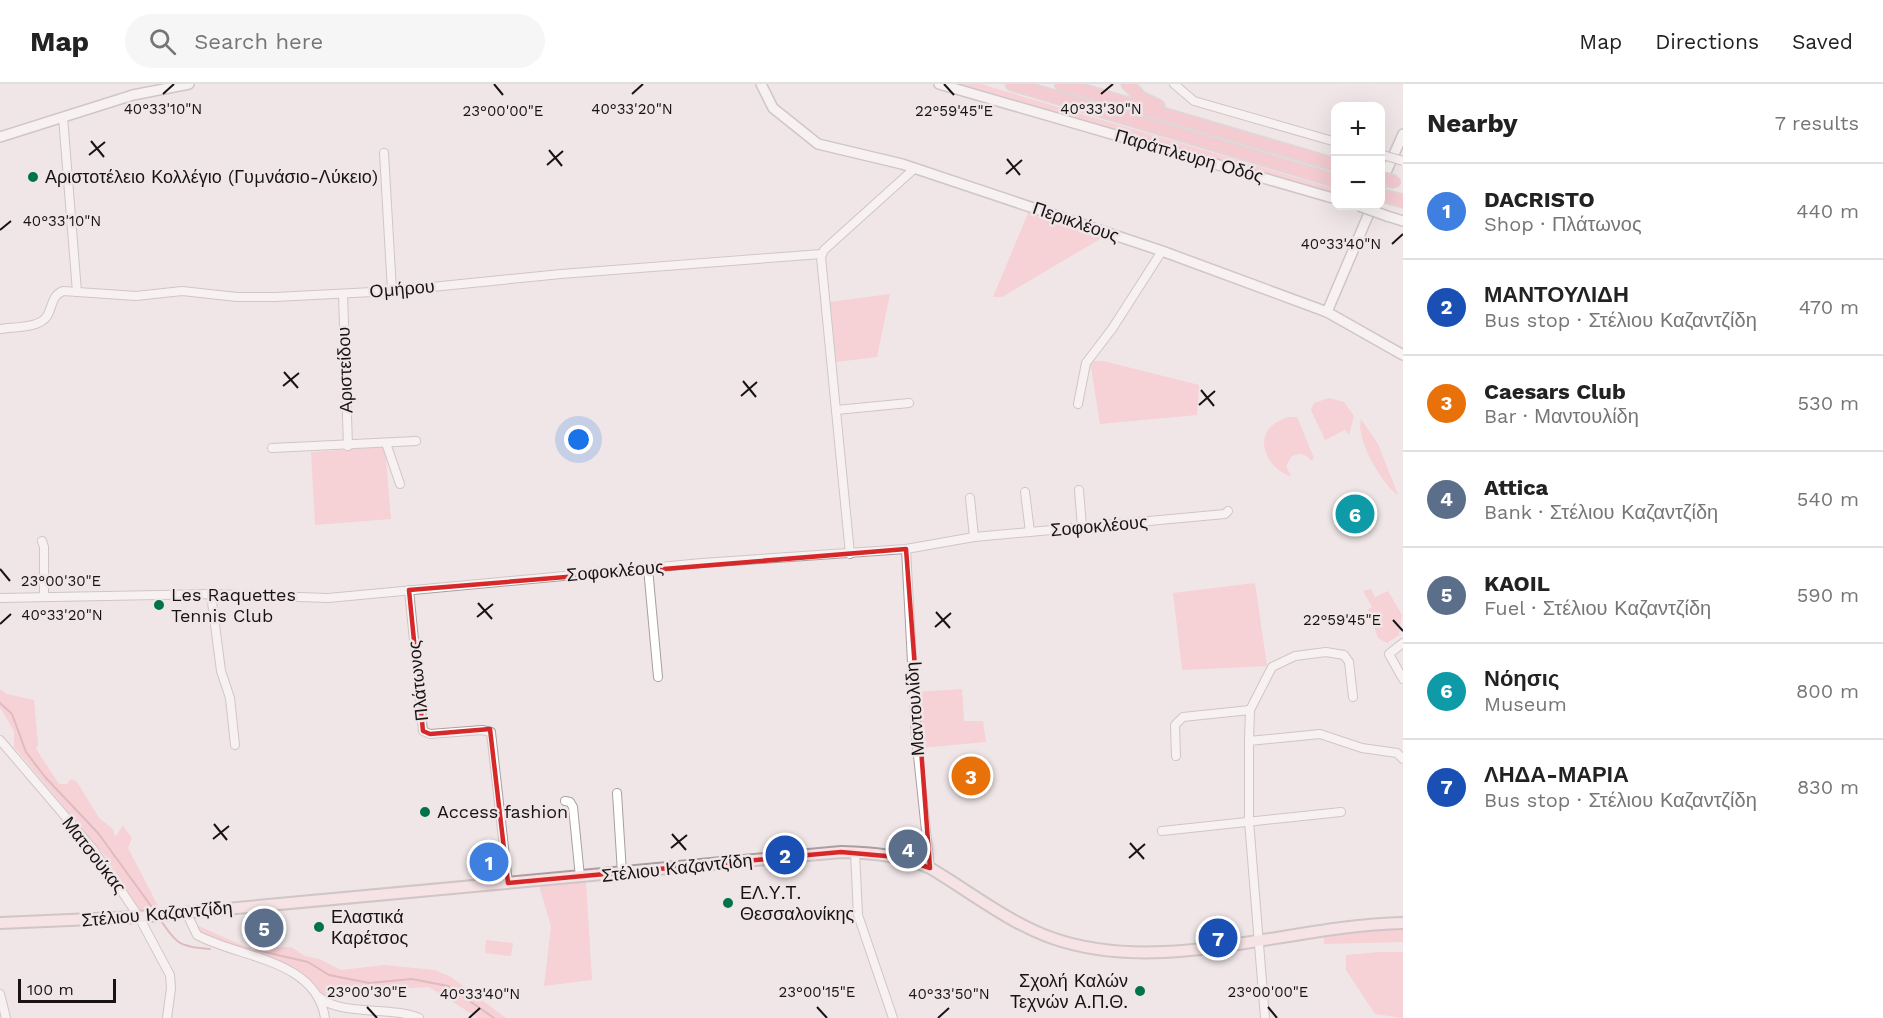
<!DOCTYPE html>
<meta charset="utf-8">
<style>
body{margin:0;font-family:"Work Sans",sans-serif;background:#f6f6f6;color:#222}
.controls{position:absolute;right:18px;top:18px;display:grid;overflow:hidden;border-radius:12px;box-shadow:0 6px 24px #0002}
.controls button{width:54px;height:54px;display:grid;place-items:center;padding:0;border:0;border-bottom:2px solid #e0e0e0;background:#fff;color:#222;font:30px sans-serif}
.scale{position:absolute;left:18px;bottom:15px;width:98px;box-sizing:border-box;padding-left:6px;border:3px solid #181415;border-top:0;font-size:16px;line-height:21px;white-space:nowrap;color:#181415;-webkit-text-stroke:4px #f0e6e7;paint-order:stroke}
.you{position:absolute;left:579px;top:356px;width:21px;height:21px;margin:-15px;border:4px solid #fff;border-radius:50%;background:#1a73e8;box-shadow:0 0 0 9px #1a73e833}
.badge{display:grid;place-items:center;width:39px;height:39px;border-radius:50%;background:#00734c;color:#fff;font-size:20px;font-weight:700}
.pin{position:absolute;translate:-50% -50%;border:3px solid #fff;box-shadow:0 2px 6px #0006}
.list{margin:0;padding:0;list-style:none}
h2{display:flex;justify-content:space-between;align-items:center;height:78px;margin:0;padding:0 24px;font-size:26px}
h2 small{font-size:20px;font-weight:400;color:#767676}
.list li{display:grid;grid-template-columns:39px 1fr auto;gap:18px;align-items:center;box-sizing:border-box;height:96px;padding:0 24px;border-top:2px solid #e0e0e0}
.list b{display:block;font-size:22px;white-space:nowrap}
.list p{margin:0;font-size:20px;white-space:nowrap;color:#767676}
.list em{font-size:20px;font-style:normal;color:#767676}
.icon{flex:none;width:33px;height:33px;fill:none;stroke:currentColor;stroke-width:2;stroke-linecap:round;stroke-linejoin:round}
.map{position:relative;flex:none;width:1403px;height:934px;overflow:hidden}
header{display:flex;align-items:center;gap:36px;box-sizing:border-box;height:84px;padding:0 30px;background:#fff;border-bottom:2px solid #e0e0e0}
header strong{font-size:28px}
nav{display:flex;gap:33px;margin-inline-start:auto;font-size:21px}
.search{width:420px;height:54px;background:#f6f6f6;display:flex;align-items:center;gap:15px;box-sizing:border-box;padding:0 21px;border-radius:33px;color:#767676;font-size:22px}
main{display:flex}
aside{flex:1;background:#fff}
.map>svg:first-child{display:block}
.green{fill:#fdb8bf}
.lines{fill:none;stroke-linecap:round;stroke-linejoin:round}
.stream{stroke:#ca878f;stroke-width:2}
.minor-casing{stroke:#a89fa0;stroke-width:10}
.tertiary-casing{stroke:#a89fa0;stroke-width:12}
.secondary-casing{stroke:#a89fa0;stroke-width:14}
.trunk-casing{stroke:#c8c7c7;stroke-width:15}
.minor{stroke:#fff;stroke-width:8}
.tertiary{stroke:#fff;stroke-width:9}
.secondary{stroke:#fcdfe3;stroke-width:10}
.trunk{stroke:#f7aab4;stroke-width:12}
.minor-bridge-casing{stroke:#a89fa0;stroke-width:10;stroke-linecap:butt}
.tertiary-bridge-casing{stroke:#a89fa0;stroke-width:12;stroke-linecap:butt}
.trunk-bridge-casing{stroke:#c8c7c7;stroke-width:15;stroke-linecap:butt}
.minor-bridge{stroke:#fff;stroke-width:8}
.tertiary-bridge{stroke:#fff;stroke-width:9}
.trunk-bridge{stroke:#f7aab4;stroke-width:12}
.marked{fill:none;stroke:#d62828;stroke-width:4.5;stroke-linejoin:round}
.ticks{fill:none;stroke:#181415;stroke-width:2}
.poi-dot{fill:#00734c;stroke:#f0e6e7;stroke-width:2}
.labels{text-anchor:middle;stroke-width:5;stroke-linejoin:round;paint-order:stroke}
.street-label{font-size:18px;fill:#181415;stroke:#f0e6e7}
.poi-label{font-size:18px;fill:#181415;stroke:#f0e6e7;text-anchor:start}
.ticks-label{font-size:15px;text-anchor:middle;fill:#181415;stroke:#f0e6e7;stroke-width:5;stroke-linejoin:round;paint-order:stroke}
</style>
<header>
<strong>Map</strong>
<div class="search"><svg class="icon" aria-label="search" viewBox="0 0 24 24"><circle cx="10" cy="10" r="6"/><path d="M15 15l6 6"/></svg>Search here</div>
<nav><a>Map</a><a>Directions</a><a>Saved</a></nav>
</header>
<main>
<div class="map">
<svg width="1403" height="934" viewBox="0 0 1403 934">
<rect width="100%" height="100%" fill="#f0e6e7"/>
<g class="green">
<path d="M950 0H981L1335 105V114Z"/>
<path d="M1029 127 1105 152 1002 213H993Z"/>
<path d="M890 210 877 273 836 278 830 218Z"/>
<path d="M1090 277H1103L1199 301 1197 331 1100 340Z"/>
<path d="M1329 314 1344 318 1354 332 1349 351 1345 346 1325 356 1311 326 1314 319Z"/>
<path d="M1288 333H1297L1314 374 1311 377C1306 369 1299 368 1291 373L1286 382 1291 392C1274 389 1256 363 1268 346 1272 340 1281 336 1288 333Z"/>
<path d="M1361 335 1378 360 1398 411C1382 401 1355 354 1361 335Z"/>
<path d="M385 363 391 435 315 441 311 368Z"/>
<path d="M1255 499 1267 582 1182 586 1173 509Z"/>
<path d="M1371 505 1375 513 1388 507 1402 531 1399 551 1387 559 1378 554 1368 525 1372 523 1363 507Z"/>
<path d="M0 605 7 610 34 616 38 661 36 665 59 700H67L71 695 77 698 99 734 113 745 115 753 123 742 132 754 128 764 160 826 141 828 106 773 14 663V647L0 623Z"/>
<path d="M962 605 964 637H983L986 658 920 664 917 608Z"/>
<path d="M586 798 592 896 544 902 551 842 539 802Z"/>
<path d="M194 840 246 863H291L305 872 319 875 341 886 384 881 435 886 451 893 506 934H478L429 903 354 908 340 904 334 915 319 908 312 901 198 849Z"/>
<path d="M1387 844H1403V858L1324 860V852Z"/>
<path d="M486 856 513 859 511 872 485 869Z"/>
<path d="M1379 868H1403V934L1375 930 1346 886V871Z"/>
</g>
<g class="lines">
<g class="stream">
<path d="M0 619 12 630 26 668 45 693 98 749 151 822"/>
<path d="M160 835C176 860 180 863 210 865"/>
<path d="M256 866 308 878 329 891 369 899 412 895 448 902 494 934"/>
</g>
<defs>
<g id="minor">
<path d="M1174 0 1194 17 1336 58"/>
<path d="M63 33 77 208"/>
<path d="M384 69 392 207"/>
<path d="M343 210 348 362"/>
<path d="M0 245C12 243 32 244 42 237 54 230 48 213 63 207L136 212 182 207 237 213H275L392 207 561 190 821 170"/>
<path d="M1078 320 1086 279 1112 245 1162 167"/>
<path d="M836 326 909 319"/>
<path d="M386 359 400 400"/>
<path d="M272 364 416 357"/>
<path d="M1079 406 1082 443"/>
<path d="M1025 408 1030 448"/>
<path d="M970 414 974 453"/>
<path d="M42 457 44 463V512"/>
<path d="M906 465 916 653 930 784"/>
<path d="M850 470 821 173 824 166 915 84"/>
<path d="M648 484 658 593"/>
<path d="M409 506 423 647 430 650 482 646 491 648 508 799"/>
<path d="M211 510 221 587 230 614 235 661"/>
<path d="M0 514 211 510 328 514 702 479 906 465 974 453 1225 430 1228 427"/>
<path d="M1403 559 1389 570 1403 595"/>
<path d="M0 656 93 765 139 833 170 891 171 904 167 934"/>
<path d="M1249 657 1250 626 1272 583 1295 572 1326 568 1344 571 1349 578 1353 613"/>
<path d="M1176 672 1175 641 1183 633 1250 626"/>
<path d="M617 709 622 789"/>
<path d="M565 717 570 718 573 723 580 793"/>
<path d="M1162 747 1341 728"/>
<path d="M855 768 858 831 893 934"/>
<path d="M186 828 197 851C239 874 316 875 325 934"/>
<path d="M0 910 6 934"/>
<path d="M319 913C340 932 391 922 419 934"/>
<path d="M1265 934 1249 737V657L1320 650 1362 664 1397 669 1403 675"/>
</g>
<g id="tertiary">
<path d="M761 0 773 24 818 60 902 80 1162 167 1327 228 1403 271"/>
<path d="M939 0 1336 115"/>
<path d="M0 53 133 11 189 0"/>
<path d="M1380 102 1403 50"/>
<path d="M1387 132 1403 137"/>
<path d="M1327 228 1372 122"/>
</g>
<path id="secondary" d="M0 839 139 833 841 768C872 769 901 771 930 784 969 807 1009 839 1052 854 1163 893 1288 841 1403 839"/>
<g id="trunk">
<path d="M1012 0 1336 97"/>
<path d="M1061 0 1336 81"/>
<path d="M1128 0 1141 14 1158 22"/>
<path d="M1380 111 1403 117"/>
</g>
</defs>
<use href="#minor" class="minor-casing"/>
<use href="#tertiary" class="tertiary-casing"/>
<use href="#secondary" class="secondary-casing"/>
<use href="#trunk" class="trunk-casing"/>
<use href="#minor" class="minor"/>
<use href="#tertiary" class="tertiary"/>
<use href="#secondary" class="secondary"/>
<use href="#trunk" class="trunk"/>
<defs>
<path id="minor-bridge" d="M1383 71 1403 77"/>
<path id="tertiary-bridge" d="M1359 122 1387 132"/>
<path id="trunk-bridge" d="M1380 94 1395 98"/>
</defs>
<use href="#minor-bridge" class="minor-bridge-casing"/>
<use href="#tertiary-bridge" class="tertiary-bridge-casing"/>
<use href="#trunk-bridge" class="trunk-bridge-casing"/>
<use href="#minor-bridge" class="minor-bridge"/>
<use href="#tertiary-bridge" class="tertiary-bridge"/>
<use href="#trunk-bridge" class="trunk-bridge"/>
</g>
<path d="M0 0H1403V934H0ZM906 465 930 784 897 773 841 768 508 799 490 645 430 650 423 647 409 506Z" fill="#f0e6e7" fill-opacity=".55" fill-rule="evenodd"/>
<path class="marked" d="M906 465 930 784 897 773 841 768 508 799 490 645 430 650 423 647 409 506Z"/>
<path class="ticks" d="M494 0 503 11M944 0 954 11M163 10 174 0M632 10 643 0M1101 10 1113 0M91 57 104 73M549 66 562 82M89 71 105 58M1007 75 1020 91M547 81 563 67M1006 90 1022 76M0 146 11 137M1392 160 1403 150M284 288 298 304M743 297 756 313M283 302 299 289M1201 306 1214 322M741 312 757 298M1199 321 1215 307M0 485 10 497M478 519 492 535M936 528 950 544M477 533 493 520M1393 536 1403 547M0 540 11 530M935 543 951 529M214 740 227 756M672 750 686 766M213 755 229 742M1130 759 1144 775M671 764 687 751M1129 774 1145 760M367 923 377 934M817 923 827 934M1268 923 1277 934M469 934 480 924M938 934 949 924"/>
<g class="poi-dot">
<circle cx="33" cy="93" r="6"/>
<circle cx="159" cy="521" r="6"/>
<circle cx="425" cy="728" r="6"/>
<circle cx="728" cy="819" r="6"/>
<circle cx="319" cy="843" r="6"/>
<circle cx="1140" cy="907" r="6"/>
</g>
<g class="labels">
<g class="street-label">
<text transform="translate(1189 72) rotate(16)" y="6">Παράπλευρη Οδός</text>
<text transform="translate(1076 138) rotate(19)" y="6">Περικλέους</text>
<text transform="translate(402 205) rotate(-5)" y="6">Ομήρου</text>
<text transform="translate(345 286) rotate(-92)" y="6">Αριστείδου</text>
<text transform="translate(1099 442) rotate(-5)" y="6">Σοφοκλέους</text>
<text transform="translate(615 487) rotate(-5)" y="6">Σοφοκλέους</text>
<text transform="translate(418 597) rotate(-96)" y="6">Πλάτωνος</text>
<text transform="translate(915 625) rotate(-94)" y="6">Μαντουλίδη</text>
<text transform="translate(94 771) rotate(52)" y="6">Ματσούκας</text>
<text transform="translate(677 784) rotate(-6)" y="6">Στέλιου Καζαντζίδη</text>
<text transform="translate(157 830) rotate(-5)" y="6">Στέλιου Καζαντζίδη</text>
</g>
<g class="poi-label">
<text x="45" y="99">Αριστοτέλειο Κολλέγιο (Γυμνάσιο-Λύκειο)</text>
<text x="171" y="517">Les Raquettes<tspan x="171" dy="21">Tennis Club</tspan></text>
<text x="437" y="734">Access fashion</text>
<text x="740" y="815">ΕΛ.Υ.Τ.<tspan x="740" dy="21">Θεσσαλονίκης</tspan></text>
<text x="331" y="839">Ελαστικά<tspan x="331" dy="21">Καρέτσος</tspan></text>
<text x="1128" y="903" text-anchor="end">Σχολή Καλών<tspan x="1128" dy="21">Τεχνών Α.Π.Θ.</tspan></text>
</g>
</g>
<g class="ticks-label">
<text x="163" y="30">40°33'10"N</text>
<text x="632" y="30">40°33'20"N</text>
<text x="1101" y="30">40°33'30"N</text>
<text x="503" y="32">23°00'00"E</text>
<text x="954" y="32">22°59'45"E</text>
<text x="62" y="142">40°33'10"N</text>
<text x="1341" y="165">40°33'40"N</text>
<text x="61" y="502">23°00'30"E</text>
<text x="62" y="536">40°33'20"N</text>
<text x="1342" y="541">22°59'45"E</text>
<text x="367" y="913">23°00'30"E</text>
<text x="817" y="913">23°00'15"E</text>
<text x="1268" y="913">23°00'00"E</text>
<text x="480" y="915">40°33'40"N</text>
<text x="949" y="915">40°33'50"N</text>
</g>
</svg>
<div class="controls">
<button>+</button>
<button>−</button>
</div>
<div class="scale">100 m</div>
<div class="you"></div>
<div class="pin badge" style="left:489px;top:778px;background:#3f7fe0">1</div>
<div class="pin badge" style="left:785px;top:771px;background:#1a4fb4">2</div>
<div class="pin badge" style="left:971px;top:692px;background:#e8710a">3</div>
<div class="pin badge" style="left:908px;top:765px;background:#5c6f8a">4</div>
<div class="pin badge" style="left:264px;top:844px;background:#5c6f8a">5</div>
<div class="pin badge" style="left:1355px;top:430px;background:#0f9aa8">6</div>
<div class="pin badge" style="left:1218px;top:854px;background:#1a4fb4">7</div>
</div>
<aside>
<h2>Nearby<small>7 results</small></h2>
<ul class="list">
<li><span class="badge" style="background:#3f7fe0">1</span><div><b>DACRISTO</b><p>Shop · Πλάτωνος</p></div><em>440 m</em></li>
<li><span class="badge" style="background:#1a4fb4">2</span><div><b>ΜΑΝΤΟΥΛΙΔΗ</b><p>Bus stop · Στέλιου Καζαντζίδη</p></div><em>470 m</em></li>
<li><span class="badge" style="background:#e8710a">3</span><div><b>Caesars Club</b><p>Bar · Μαντουλίδη</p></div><em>530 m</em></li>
<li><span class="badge" style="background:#5c6f8a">4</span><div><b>Attica</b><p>Bank · Στέλιου Καζαντζίδη</p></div><em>540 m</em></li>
<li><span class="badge" style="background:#5c6f8a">5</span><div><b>KAOIL</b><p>Fuel · Στέλιου Καζαντζίδη</p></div><em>590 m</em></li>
<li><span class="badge" style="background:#0f9aa8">6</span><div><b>Νόησις</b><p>Museum</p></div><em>800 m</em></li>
<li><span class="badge" style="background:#1a4fb4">7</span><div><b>ΛΗΔΑ-ΜΑΡΙΑ</b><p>Bus stop · Στέλιου Καζαντζίδη</p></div><em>830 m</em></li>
</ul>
</aside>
</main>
